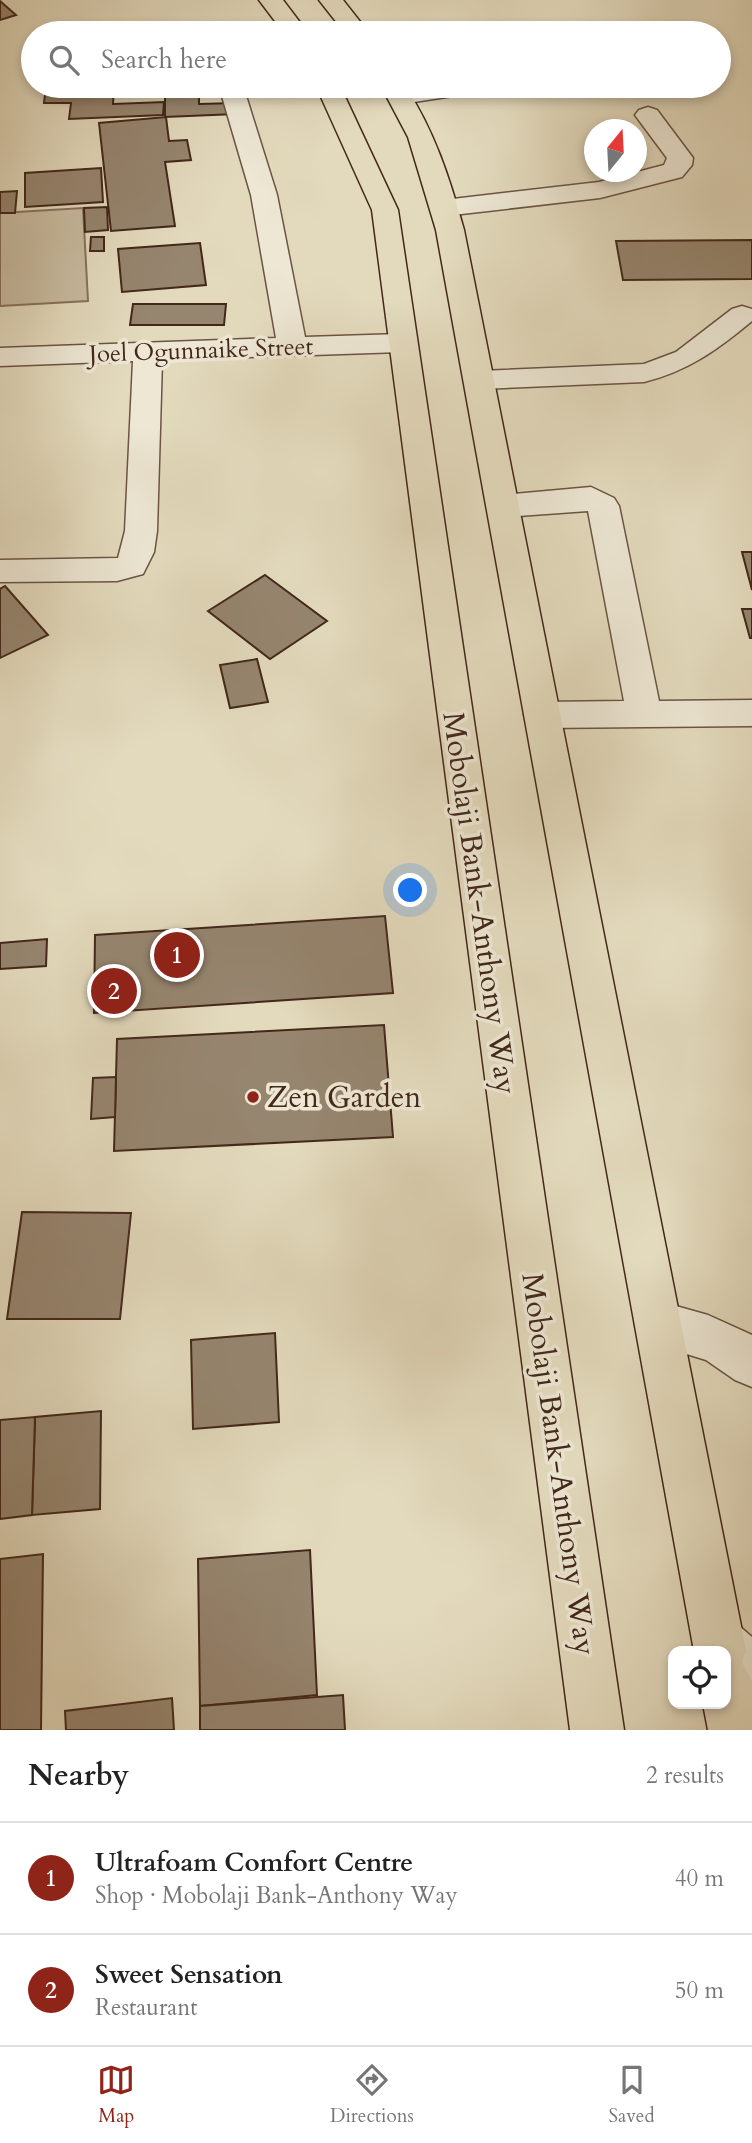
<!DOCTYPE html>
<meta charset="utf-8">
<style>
body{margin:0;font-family:Cardo,serif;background:#f2f2f2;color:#222}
.controls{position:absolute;right:21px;bottom:21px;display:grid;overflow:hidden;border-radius:14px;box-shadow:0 4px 10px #0003}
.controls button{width:63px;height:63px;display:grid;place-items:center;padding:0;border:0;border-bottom:2px solid #e0e0e0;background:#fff;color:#222;font:35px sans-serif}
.compass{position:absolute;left:584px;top:119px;width:63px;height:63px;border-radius:50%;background:#fff;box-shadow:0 4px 10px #0003;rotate:18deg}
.you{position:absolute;left:411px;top:891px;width:24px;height:24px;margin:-18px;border:5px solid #fff;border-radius:50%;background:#1a73e8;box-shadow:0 0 0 10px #1a73e833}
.badge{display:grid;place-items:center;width:46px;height:46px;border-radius:50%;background:#8f2418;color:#fff;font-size:23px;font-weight:700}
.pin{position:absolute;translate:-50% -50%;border:4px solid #fff;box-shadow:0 2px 7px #0006}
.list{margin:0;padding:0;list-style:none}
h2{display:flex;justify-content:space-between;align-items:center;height:91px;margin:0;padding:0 28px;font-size:30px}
h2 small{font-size:23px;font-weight:400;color:#767676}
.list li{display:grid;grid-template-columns:46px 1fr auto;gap:21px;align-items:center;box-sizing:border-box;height:112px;padding:0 28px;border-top:2px solid #e0e0e0}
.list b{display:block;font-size:26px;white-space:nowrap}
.list p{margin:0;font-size:23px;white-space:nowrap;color:#767676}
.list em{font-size:23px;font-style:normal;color:#767676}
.icon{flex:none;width:38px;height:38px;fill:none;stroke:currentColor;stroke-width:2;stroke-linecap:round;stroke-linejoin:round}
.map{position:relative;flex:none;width:752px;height:1730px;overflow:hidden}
.search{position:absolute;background:#fff;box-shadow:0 4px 10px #0003;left:21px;right:21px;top:21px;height:77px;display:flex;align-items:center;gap:18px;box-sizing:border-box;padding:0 24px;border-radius:38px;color:#767676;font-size:26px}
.sheet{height:315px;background:#fff}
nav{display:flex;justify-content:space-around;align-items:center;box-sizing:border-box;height:98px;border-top:2px solid #e0e0e0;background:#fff;font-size:19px;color:#767676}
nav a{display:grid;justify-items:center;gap:4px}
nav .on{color:#8f2418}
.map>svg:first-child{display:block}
.green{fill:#c8bca1;stroke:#86725e;stroke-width:2}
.building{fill:#96856f;stroke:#43281a;stroke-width:2}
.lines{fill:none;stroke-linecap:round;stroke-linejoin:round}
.minor-casing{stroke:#6b5443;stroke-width:3}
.major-casing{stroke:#43281a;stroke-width:3}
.minor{fill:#ede7d4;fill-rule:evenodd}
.major{fill:#e3dabd;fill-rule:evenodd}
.poi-dot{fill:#8f2418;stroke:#ede7d4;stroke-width:2.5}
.labels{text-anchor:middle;stroke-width:7;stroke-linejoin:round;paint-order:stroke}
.far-street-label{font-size:24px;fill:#43281a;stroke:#ede7d4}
.street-label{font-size:30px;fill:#43281a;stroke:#ede7d4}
.poi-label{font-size:30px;fill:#43281a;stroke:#ede7d4;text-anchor:start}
</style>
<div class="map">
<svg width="752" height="1730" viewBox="0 0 752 1730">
<rect width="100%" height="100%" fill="#e3dabd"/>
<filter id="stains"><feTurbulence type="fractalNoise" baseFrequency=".00286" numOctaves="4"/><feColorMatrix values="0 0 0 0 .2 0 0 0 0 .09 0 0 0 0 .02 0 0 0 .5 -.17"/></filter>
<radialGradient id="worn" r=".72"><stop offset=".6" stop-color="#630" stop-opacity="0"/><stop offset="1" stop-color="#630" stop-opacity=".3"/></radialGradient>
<path class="green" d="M83 208 88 301 0 306V213Z"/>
<g class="building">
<path d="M0 1 16 15 0 20Z"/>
<path d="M46 86H151L114 89 113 104 164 102 163 115 69 119 71 103H44Z"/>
<path d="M165 86H199V104L235 103 236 114 165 117Z"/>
<path d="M166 117 169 141 187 140 191 160 165 162 175 226 111 231 99 123Z"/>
<path d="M101 168 103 202 25 207V173Z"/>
<path d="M17 191 15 213H0V192Z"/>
<path d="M107 207 108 230 85 232 84 208Z"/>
<path d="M91 237H104V251H90Z"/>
<path d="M752 240V279L623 280 616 241Z"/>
<path d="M200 243 206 285 122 292 118 249Z"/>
<path d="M133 304H226L224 325H130Z"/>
<path d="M742 552H752V590Z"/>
<path d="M265 575 327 621 270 659 208 611Z"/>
<path d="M5 586 48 635 0 658V589Z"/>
<path d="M742 609H752V638H750Z"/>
<path d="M257 659 268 702 230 708 220 665Z"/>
<path d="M385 916 393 993 94 1013 95 935Z"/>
<path d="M47 939 46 966 0 969V943Z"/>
<path d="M384 1025 393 1137 114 1151 117 1039Z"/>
<path d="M116 1077 115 1117 91 1119 93 1078Z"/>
<path d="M22 1212 131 1213 120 1319H7Z"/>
<path d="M275 1333 279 1422 193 1429 191 1340Z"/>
<path d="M101 1411 100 1509 32 1515 35 1417Z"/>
<path d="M35 1417 32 1515 0 1519V1420Z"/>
<path d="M310 1550 317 1695 200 1706 198 1559Z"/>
<path d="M43 1554 41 1730H0V1559Z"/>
<path d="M343 1695 345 1730H200V1706Z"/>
<path d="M172 1698 174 1730H66L65 1711Z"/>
</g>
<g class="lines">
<defs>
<g id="minor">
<path d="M219 86H243L277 195 305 337 401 334 411 337 416 343 411 349 401 352 162 360 157 531 154 552 143 574 117 581 0 582V560L118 558 125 531 133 361 0 366V348L276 338 251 195Z"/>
<path d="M426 86H485L482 91 473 93 401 104 392 102 389 97 392 92Z"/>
<path d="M648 107 657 110 693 158 692 165 682 177 600 198 444 216 435 214 431 208 435 202 444 200 599 182 664 165 667 158 635 115 639 110Z"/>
<path d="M742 306 752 309V321C717 350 688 371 644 382L480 389 469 387 465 380 469 373 480 371 644 364 676 352 732 309Z"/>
<path d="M591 487 614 498 619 506 659 701 752 700V726L542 728 529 724 524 715 529 706 542 702 624 701 588 511 503 517 492 514 487 506 492 498 503 495Z"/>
<path d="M658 1301 708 1315 752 1335V1387L735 1380 706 1360 641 1340 635 1324 641 1308Z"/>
<path d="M719 1618 738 1625 752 1637V1696L726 1683V1651H696L693 1644 700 1625Z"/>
</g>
<g id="major">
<path d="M259 0H283L308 33H284Z"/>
<path d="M319 0H343L369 33H345Z"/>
<path d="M316 86H340L398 210 624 1730H570L372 210Z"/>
<path d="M381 86H405C434 130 450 179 464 230L746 1651 742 1662 752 1681V1730H708L703 1704H726V1651H694L436 230 408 137Z"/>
</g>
</defs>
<use href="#minor" class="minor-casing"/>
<use href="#major" class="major-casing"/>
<use href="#minor" class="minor"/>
<use href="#major" class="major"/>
</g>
<circle class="poi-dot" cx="253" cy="1097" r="7"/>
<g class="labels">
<g class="far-street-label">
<text transform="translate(201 350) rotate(-2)" y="8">Joel Ogunnaike Street</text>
</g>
<g class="street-label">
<text transform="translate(480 903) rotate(82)" y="10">Mobolaji Bank-Anthony Way</text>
<text transform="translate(559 1464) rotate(82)" y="10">Mobolaji Bank-Anthony Way</text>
</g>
<g class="poi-label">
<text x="267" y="1107">Zen Garden</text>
</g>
</g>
<rect width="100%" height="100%" filter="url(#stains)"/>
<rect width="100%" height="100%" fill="url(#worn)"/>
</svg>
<div class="controls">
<button><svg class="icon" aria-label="locate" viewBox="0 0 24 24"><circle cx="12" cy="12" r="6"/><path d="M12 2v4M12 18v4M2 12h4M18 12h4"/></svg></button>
</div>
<svg class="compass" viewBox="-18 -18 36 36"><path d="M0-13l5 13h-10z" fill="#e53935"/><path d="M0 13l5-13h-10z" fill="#767676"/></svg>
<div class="you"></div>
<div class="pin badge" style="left:177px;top:955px">1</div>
<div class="pin badge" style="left:114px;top:991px">2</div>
<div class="search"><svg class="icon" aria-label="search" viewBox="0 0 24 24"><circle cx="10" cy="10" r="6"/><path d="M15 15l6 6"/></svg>Search here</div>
</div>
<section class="sheet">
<h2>Nearby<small>2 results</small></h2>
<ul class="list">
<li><span class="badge">1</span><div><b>Ultrafoam Comfort Centre</b><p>Shop · Mobolaji Bank-Anthony Way</p></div><em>40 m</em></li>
<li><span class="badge">2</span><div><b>Sweet Sensation</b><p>Restaurant</p></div><em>50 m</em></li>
</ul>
</section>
<nav>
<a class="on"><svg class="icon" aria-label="map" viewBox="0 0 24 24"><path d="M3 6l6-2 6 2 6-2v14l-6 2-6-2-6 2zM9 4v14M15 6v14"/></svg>Map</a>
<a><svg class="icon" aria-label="directions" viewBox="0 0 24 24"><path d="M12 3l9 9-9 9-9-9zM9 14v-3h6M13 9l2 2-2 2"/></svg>Directions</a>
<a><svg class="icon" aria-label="saved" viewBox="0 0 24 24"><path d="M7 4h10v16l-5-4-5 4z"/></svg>Saved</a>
</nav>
